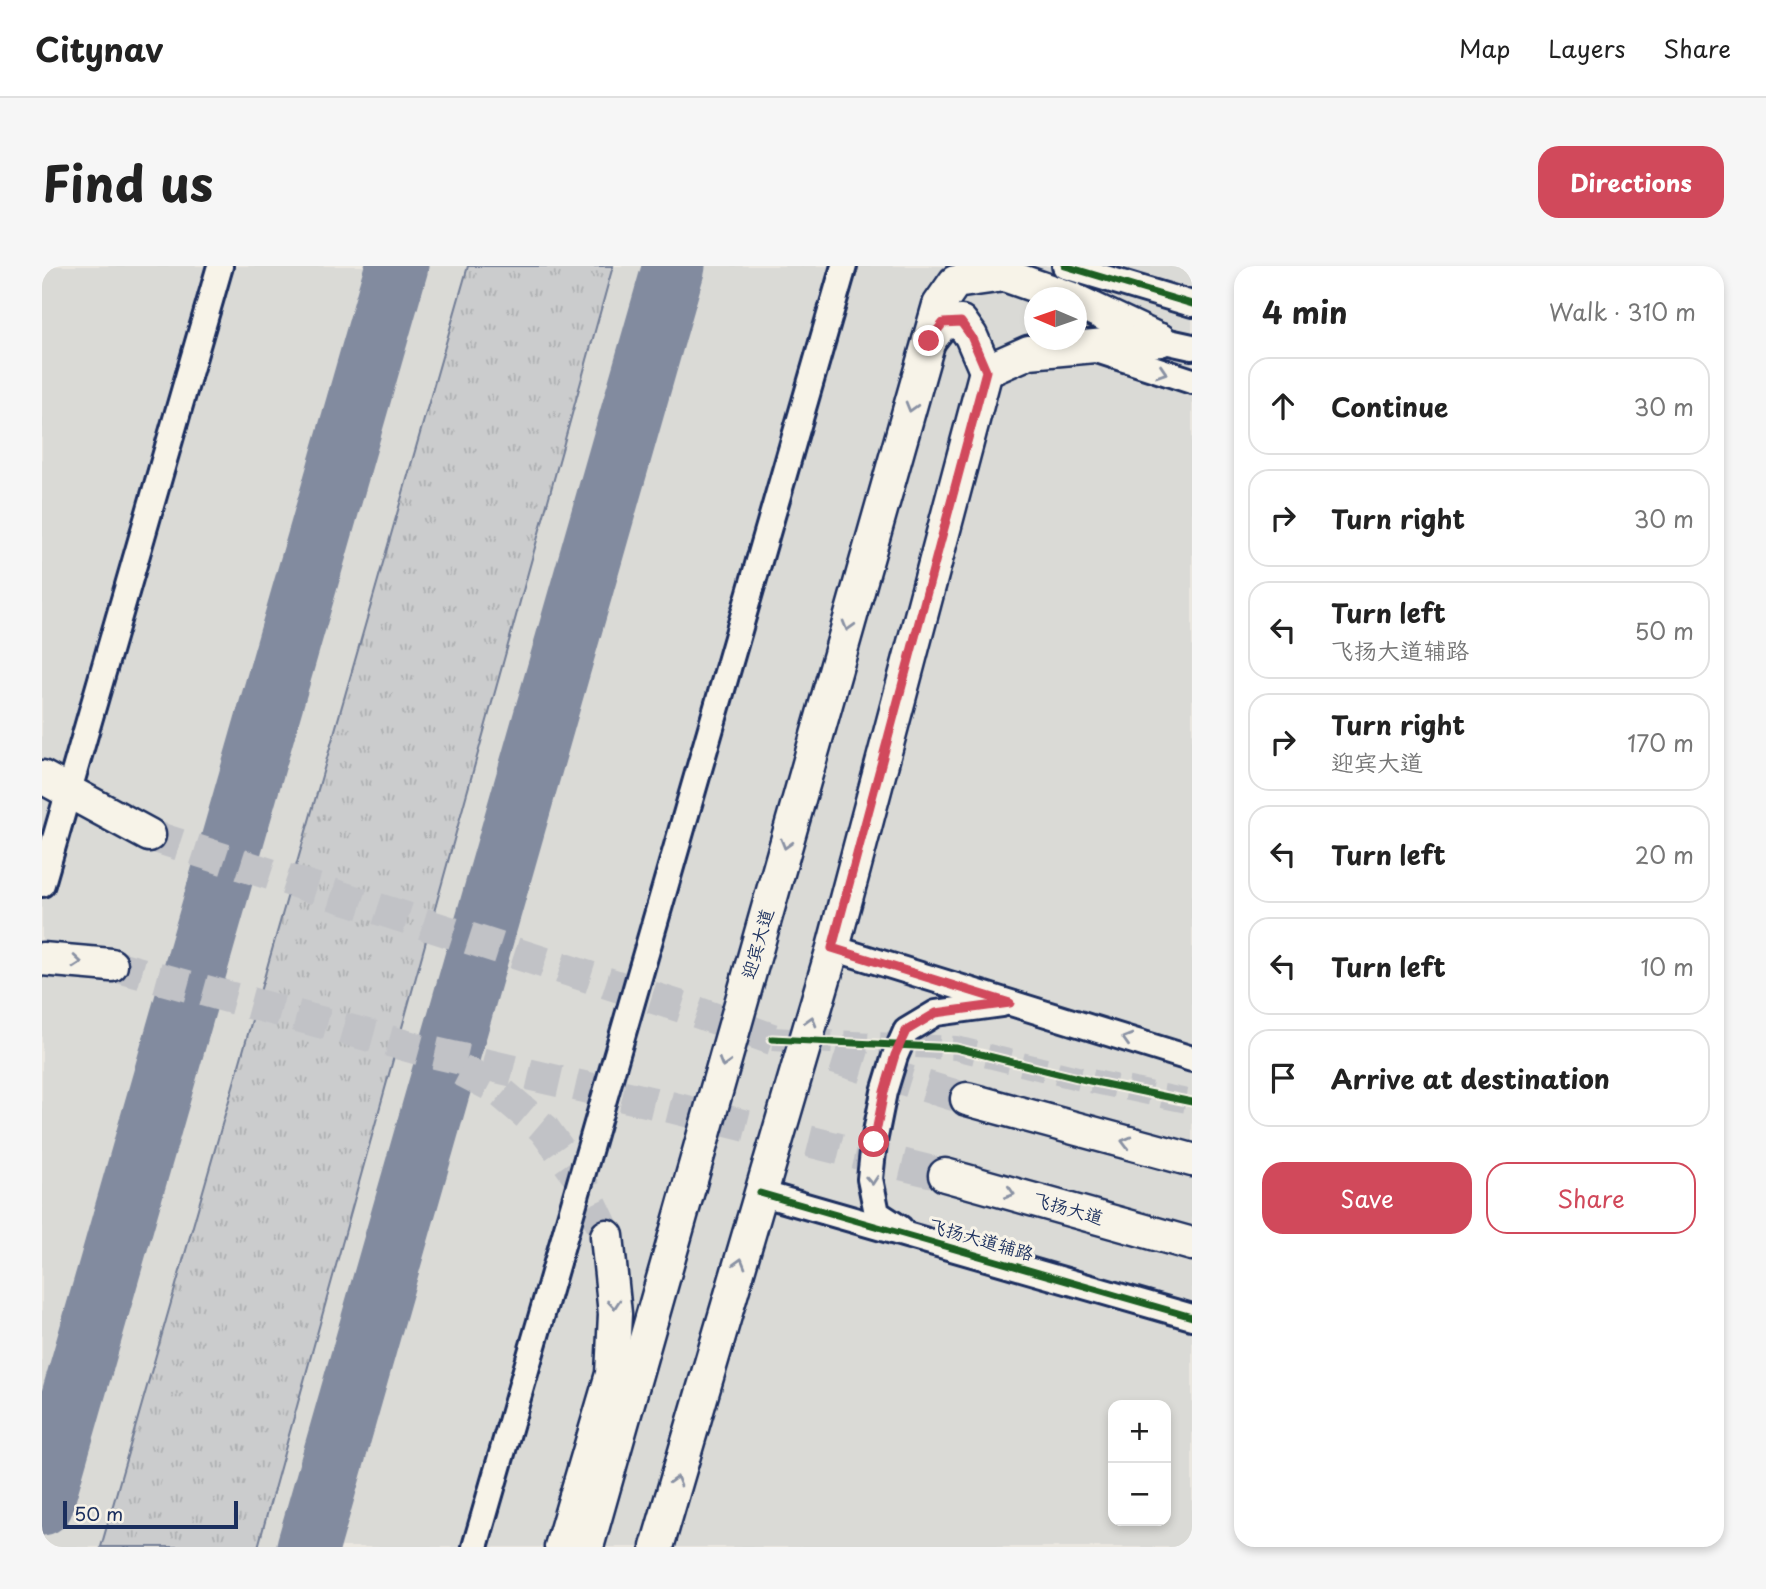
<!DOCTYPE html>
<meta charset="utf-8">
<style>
body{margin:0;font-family:"Playpen Sans","LXGW WenKai TC",sans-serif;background:#f6f6f6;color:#222}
.controls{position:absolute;right:21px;bottom:21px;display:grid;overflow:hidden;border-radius:14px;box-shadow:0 4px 10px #0003}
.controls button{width:63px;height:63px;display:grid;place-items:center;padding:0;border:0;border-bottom:2px solid #e0e0e0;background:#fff;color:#222;font:35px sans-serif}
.compass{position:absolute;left:982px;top:21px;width:63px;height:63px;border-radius:50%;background:#fff;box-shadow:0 4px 10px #0003;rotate:272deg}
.scale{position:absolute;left:21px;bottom:18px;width:175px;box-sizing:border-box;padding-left:7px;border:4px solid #1b2f5e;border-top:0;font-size:19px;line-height:24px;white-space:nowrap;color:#1b2f5e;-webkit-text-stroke:5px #f7f3e8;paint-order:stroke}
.stop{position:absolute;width:21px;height:21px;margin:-16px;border:5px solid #d1495b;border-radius:50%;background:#fff}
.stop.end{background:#d1495b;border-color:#fff;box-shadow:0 2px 7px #0008}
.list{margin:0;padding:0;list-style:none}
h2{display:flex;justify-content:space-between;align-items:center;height:91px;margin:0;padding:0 28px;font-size:30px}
h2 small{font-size:23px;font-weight:400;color:#767676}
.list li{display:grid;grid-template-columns:46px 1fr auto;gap:21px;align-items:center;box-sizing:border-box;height:98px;margin:0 14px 14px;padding:0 14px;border:2px solid #e0e0e0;border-radius:21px}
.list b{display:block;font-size:26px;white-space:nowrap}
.list p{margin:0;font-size:23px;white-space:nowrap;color:#767676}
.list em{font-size:23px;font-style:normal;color:#767676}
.actions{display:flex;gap:14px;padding:21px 28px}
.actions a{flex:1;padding:16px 0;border:2px solid #d1495b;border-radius:21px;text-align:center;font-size:24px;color:#d1495b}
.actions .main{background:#d1495b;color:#fff}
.icon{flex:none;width:38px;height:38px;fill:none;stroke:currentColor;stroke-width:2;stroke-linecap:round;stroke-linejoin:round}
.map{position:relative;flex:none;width:1150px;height:1281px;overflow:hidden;border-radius:21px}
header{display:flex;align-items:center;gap:42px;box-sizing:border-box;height:98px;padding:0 35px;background:#fff;border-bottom:2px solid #e0e0e0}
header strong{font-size:33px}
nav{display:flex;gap:38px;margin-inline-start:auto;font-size:24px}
.intro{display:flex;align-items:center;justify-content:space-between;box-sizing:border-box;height:168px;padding:0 42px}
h1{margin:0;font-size:49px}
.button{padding:18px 32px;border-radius:21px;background:#d1495b;color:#fff;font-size:24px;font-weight:700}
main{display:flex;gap:42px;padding:0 42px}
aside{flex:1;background:#fff;border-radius:21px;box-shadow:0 4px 10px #0003}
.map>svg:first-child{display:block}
.built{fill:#dadad6;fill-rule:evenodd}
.grass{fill:url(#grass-tufts);stroke:#737e96;stroke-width:2}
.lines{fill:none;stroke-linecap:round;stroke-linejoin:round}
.taxiway{stroke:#828b9f;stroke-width:63}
.minor-tunnel{stroke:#c1c2c6;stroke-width:24;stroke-dasharray:24 12;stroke-linecap:butt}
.major-tunnel{stroke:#c1c2c6;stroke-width:32;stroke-dasharray:32 16;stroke-linecap:butt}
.minor-casing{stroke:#1b2f5e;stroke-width:30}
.major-casing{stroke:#1b2f5e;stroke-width:37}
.minor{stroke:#f7f3e8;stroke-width:24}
.major{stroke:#f7f3e8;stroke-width:32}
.cycleway-casing{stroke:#f7f3e8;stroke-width:11}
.cycleway{stroke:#1b5e20;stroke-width:7}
.oneway{stroke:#8991a3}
.route{stroke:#d1495b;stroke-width:9}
.labels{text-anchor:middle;stroke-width:6;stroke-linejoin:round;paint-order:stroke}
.street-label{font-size:18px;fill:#1b2f5e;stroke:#f7f3e8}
</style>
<header>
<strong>Citynav</strong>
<nav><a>Map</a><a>Layers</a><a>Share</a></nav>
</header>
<div class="intro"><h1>Find us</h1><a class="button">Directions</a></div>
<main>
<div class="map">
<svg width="1150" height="1281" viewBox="0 0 1150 1281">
<defs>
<pattern id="grass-tufts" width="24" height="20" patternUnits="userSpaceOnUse" patternTransform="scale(1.75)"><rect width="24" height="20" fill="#cbcccd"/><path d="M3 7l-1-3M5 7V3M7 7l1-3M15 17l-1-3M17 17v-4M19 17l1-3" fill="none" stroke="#aeb0b2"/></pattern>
</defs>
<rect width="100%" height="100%" fill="#eae7e0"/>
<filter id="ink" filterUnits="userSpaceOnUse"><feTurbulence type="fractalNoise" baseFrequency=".0143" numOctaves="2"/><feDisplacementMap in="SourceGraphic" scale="14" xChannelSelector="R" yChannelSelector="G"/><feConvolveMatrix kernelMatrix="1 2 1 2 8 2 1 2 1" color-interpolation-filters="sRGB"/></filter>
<g filter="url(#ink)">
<path class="built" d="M0 0H1150V1281H0ZM992 32H1034V74H992ZM1071 1139H1124V1255H1071Z"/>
<path class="grass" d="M426 0H571L216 1281H59Z"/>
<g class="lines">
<g class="taxiway">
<path d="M0 1238 355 0"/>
<path d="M266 1281 632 0"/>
</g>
<path class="minor-tunnel" d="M730 773 914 782 1048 815 1150 836"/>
<g class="major-tunnel">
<path d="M107 569 646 743 730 773 925 833"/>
<path d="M69 699 380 784 608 836 903 909"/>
<path d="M419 804 455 823 502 863 537 911 565 970"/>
</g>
<defs>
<g id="minor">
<path d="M1023 0 1150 38"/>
<path d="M1118 74 1150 81"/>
<path d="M1052 83 1150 115"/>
<path d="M0 618 178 0"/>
<path d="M791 682 1150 793"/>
<path d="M718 927 1150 1051"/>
<path d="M858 962 835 947 828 913 832 876 842 826 853 790 864 765 894 747 960 738"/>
<path d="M433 1281 802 0"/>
</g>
<g id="major">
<path d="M1034 35 1117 74"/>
<path d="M887 75 901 57 919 56 929 70 944 105"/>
<path d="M944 105 987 86 1118 74"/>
<path d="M0 511 107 569"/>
<path d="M0 693 69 699"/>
<path d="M925 833 1150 894"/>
<path d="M903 909 1150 978"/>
<path d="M519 1281 570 1108 573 1048 565 970"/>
<path d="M545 1281 897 39 913 16 962 9 1028 32"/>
<path d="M615 1281 791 682 944 105"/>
</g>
</defs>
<use href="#minor" class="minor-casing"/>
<use href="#major" class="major-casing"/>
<use href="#minor" class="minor"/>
<use href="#major" class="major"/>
<defs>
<g id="cycleway">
<path d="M1023 0 1150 38"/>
<path d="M730 773 914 782 1048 815 1150 836"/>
<path d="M718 927 1150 1051"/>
</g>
</defs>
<use href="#cycleway" class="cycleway-casing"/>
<use href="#cycleway" class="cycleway"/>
</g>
<defs><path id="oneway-chevron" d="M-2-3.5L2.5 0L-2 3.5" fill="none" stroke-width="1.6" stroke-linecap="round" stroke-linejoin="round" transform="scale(1.75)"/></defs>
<g class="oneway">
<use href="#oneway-chevron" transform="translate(1120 106) rotate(18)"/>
<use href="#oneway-chevron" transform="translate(869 141) rotate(106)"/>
<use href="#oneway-chevron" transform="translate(806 360) rotate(106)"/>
<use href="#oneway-chevron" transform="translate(744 578) rotate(106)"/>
<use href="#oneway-chevron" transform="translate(35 696) rotate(5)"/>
<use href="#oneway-chevron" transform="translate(769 755) rotate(-74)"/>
<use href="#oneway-chevron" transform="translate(1085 773) rotate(-163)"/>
<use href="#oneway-chevron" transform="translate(682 797) rotate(106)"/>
<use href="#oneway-chevron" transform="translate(1084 876) rotate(-165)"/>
<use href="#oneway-chevron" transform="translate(830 914) rotate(86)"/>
<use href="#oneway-chevron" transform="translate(968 927) rotate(16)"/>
<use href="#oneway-chevron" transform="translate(698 997) rotate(-74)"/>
<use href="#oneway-chevron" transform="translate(572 1038) rotate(85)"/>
<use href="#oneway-chevron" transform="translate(634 1215) rotate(-74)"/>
</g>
</g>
<g class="lines" filter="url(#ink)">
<path class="route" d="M832 876 842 826 853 789 864 765 894 747 968 737 790 682 944 105 929 70 919 56 901 57 887 75"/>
</g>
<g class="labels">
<g class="street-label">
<text transform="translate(716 678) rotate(-74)" y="6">迎宾大道</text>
<text transform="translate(1026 943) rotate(16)" y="6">飞扬大道</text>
<text transform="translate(939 974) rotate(16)" y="6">飞扬大道辅路</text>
</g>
</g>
</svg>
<div class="controls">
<button>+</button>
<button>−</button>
</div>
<svg class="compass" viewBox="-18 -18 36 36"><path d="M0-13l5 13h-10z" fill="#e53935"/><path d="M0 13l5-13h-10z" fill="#767676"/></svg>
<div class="scale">50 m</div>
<div class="stop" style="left:832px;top:876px"></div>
<div class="stop end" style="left:887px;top:75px"></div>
</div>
<aside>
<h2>4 min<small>Walk · 310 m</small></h2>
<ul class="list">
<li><svg class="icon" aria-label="ahead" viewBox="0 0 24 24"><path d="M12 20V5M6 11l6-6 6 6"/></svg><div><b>Continue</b></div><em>30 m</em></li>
<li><svg class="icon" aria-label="right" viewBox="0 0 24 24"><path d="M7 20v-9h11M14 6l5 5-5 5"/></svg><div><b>Turn right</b></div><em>30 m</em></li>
<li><svg class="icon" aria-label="left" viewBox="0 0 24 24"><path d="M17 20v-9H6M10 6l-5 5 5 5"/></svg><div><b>Turn left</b><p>飞扬大道辅路</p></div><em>50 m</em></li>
<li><svg class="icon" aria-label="right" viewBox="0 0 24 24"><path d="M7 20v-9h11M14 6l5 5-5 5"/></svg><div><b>Turn right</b><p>迎宾大道</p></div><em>170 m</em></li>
<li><svg class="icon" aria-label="left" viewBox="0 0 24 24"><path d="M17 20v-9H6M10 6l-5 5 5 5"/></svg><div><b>Turn left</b></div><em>20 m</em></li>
<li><svg class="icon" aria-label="left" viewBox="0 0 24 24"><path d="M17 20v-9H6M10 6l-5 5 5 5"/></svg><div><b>Turn left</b></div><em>10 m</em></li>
<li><svg class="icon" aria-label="arrive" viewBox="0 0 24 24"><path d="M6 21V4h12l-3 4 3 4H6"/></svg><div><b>Arrive at destination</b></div></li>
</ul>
<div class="actions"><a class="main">Save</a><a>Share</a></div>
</aside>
</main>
